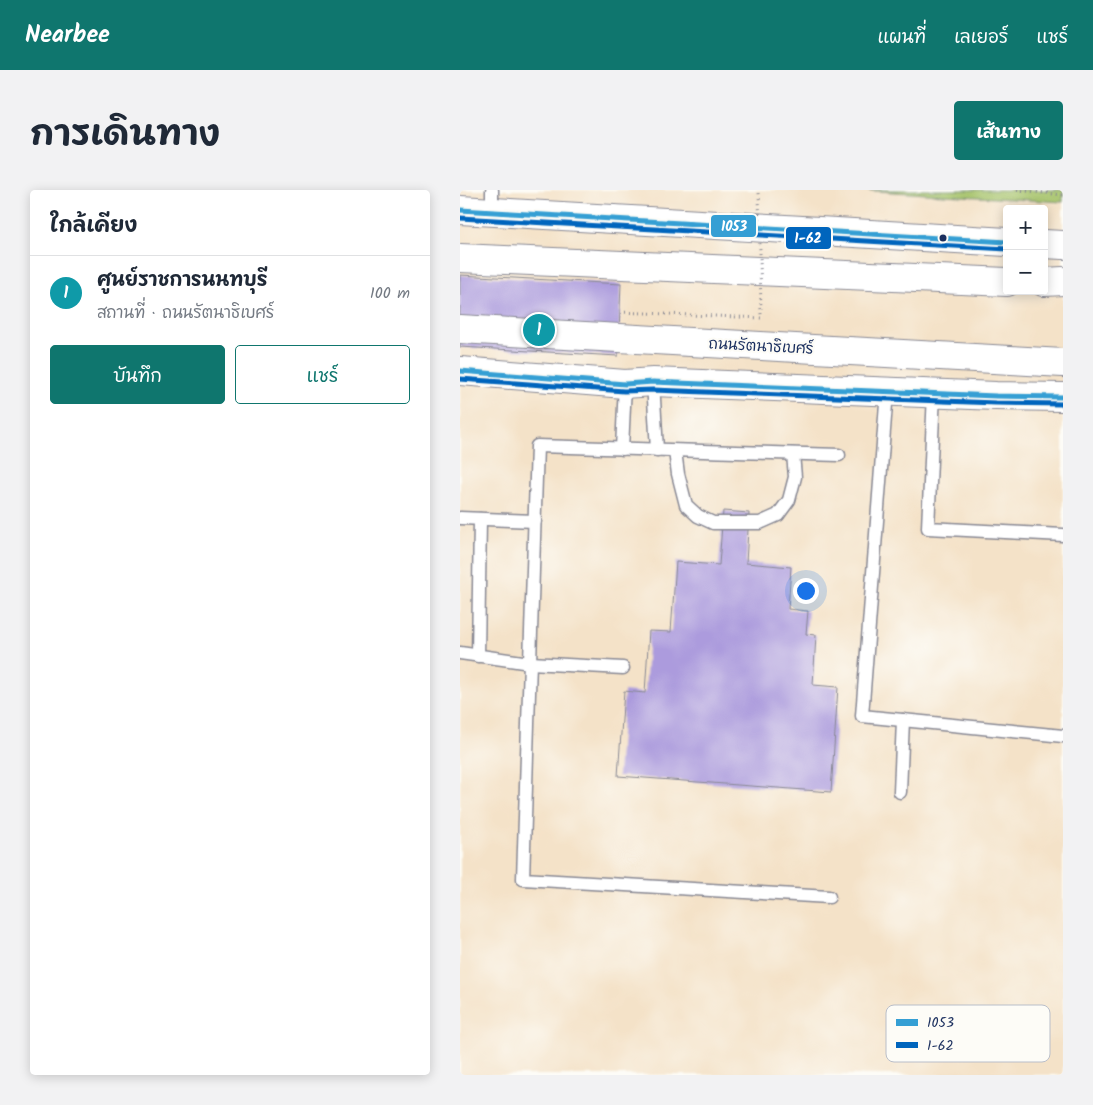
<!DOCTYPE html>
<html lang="th">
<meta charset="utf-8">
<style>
body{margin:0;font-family:Kalam,"Playpen Sans Thai",sans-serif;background:#f2f2f3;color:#1f2937}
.controls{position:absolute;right:15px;top:15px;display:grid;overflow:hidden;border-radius:5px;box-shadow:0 2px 12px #0003}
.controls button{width:45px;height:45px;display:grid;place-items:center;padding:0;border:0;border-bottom:1px solid #e0e1e3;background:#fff;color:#1f2937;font:25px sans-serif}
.you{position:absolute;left:345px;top:400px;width:18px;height:18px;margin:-12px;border:4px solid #fff;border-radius:50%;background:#1a73e8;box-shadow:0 0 0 8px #1a73e833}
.badge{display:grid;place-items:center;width:32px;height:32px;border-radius:50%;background:#0f766e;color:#fff;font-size:16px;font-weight:700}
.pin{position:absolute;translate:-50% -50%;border:2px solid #fff;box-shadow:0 1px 5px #0006}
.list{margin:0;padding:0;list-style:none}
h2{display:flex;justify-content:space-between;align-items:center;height:65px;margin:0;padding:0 20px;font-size:21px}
h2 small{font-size:16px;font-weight:400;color:#747a83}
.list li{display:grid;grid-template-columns:32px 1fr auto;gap:15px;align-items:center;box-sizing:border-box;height:75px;padding:0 20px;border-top:1px solid #e0e1e3}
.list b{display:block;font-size:19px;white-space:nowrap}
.list p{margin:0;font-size:16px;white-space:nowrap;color:#747a83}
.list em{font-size:16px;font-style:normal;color:#747a83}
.actions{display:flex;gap:10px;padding:15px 20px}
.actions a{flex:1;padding:11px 0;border:1px solid #0f766e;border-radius:5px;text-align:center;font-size:18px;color:#0f766e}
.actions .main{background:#0f766e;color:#fff}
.map{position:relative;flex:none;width:603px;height:885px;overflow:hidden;border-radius:5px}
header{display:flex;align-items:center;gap:30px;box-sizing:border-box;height:70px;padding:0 25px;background:#0f766e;color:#fff}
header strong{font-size:24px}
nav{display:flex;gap:28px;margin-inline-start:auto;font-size:18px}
.intro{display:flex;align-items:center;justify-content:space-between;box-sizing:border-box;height:120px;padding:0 30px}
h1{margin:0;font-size:35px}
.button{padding:12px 22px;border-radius:5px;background:#0f766e;color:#fff;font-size:18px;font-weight:700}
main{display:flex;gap:30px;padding:0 30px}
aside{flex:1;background:#fff;border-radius:5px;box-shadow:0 2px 12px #0003}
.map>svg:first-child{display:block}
.green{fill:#a5c269;stroke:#607864}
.building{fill:#ac9bdd}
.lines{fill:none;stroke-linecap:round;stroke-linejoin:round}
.service-casing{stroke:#888893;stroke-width:15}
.secondary-casing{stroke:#888893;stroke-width:30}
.primary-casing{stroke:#888893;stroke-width:30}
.path{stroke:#888893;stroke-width:3;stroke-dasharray:1 4;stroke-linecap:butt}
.service{stroke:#fff;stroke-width:12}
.secondary{stroke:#fff;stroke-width:28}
.primary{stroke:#fff;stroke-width:28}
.path-bridge{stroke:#888893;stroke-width:3;stroke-dasharray:1 4;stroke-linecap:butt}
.bus-1-casing{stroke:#fdfcf7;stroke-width:9}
.bus-2-casing{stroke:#fdfcf7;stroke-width:9}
.bus-1{stroke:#359fd4;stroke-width:5}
.bus-2{stroke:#0065bd;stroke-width:5}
.bus-dot{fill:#1b2f5e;stroke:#fdfcf7;stroke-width:2}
.labels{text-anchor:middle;stroke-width:4.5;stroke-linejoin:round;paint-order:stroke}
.street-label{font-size:15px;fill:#1b2f5e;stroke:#fdfcf7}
.key{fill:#fdfcf7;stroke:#b9bec9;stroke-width:1}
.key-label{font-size:14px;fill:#1b2f5e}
.line-badge{stroke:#fdfcf7;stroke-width:2}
.badge-label{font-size:14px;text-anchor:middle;font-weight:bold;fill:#fff}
</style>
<header>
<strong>Nearbee</strong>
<nav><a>แผนที่</a><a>เลเยอร์</a><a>แชร์</a></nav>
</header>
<div class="intro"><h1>การเดินทาง</h1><a class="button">เส้นทาง</a></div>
<main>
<aside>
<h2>ใกล้เคียง<small></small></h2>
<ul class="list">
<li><span class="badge" style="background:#0f9aa8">1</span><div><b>ศูนย์ราชการนนทบุรี</b><p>สถานที่ · ถนนรัตนาธิเบศร์</p></div><em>100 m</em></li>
</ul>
<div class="actions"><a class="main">บันทึก</a><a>แชร์</a></div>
</aside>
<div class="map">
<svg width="603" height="885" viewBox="0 0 603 885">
<rect width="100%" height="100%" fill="#fdfcf7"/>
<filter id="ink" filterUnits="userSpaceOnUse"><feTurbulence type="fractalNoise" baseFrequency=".02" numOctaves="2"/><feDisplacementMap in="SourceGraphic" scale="10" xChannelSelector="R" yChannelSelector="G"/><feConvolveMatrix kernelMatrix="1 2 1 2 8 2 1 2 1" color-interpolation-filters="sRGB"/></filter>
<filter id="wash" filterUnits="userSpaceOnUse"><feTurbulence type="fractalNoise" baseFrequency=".0096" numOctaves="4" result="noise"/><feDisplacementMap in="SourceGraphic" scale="20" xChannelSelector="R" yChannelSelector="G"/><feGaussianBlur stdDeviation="1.12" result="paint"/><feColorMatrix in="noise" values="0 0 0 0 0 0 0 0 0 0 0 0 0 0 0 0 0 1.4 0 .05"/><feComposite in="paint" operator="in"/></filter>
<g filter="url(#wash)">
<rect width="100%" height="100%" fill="#f4e2c8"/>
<path class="green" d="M399 0H603V12Z"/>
<g id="blocks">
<g class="building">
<path d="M0 85 161 94 158 166 0 157Z"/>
<path d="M263 321 289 323 286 373 331 377 328 419 348 421 346 444 356 445 353 495 378 497 371 602 158 586 164 501 185 503 189 441 211 442 216 372 259 375Z"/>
</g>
</g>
</g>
<g filter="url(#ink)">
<use href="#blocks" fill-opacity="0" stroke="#888893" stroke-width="1"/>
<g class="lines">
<defs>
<g id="service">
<path d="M32 21V0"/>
<path d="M193 192 197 260"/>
<path d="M427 201 402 526 603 546"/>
<path d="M474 203 468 338 603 345"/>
<path d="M162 259 165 194"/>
<path d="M215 261 218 284 226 315 238 326 253 333H300L318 325 329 310 335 287 333 264"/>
<path d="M0 328 75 331"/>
<path d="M0 463 70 473 163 478"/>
<path d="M18 466 20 329"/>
<path d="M440 602 443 530"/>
<path d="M369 707 63 689 77 256 379 265"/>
</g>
<g id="secondary">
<path d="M0 20 547 52"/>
<path d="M584 54 603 55"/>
<path d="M0 181 165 194 193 192 536 206 603 207"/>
</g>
<g id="primary">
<path d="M0 68 547 92"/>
<path d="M584 92 603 91"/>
<path d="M0 139 603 173"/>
</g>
</defs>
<use href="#service" class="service-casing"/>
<use href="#secondary" class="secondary-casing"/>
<use href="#primary" class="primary-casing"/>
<path class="path" d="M557 0 603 5"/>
<use href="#service" class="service"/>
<use href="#secondary" class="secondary"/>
<use href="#primary" class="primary"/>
<path class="path-bridge" d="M160 122 301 128 299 0"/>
<defs>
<g id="bus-1">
<path d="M0 20 547 52"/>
<path d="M0 181 165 194 193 192 536 206 603 207"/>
</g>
<g id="bus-2">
<path d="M0 28 547 59"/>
<path d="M0 189 164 201 193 200 536 213 603 214"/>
</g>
</defs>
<use href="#bus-1" class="bus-1-casing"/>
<use href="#bus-2" class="bus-2-casing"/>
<use href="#bus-1" class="bus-1"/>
<use href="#bus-2" class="bus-2"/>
</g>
</g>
<circle class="bus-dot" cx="483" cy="48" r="4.5"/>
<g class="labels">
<g class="street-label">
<text transform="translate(301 156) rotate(3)" y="5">ถนนรัตนาธิเบศร์</text>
</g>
</g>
<rect x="426" y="815" width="164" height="57" rx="8" class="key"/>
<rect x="436" y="829" width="22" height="7" fill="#359fd4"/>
<rect x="436" y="852" width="22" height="6" fill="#0065bd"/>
<g class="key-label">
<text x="467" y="837">1053</text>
<text x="467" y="860">1-62</text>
</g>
<g class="line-badge">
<rect x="250" y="24" width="47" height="24" rx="5" fill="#359fd4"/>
<rect x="325" y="36" width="47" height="24" rx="5" fill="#0065bd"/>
</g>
<g class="badge-label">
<text x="274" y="41">1053</text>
<text x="348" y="53">1-62</text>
</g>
</svg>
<div class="controls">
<button>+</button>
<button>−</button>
</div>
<div class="you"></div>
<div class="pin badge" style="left:79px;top:140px;background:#0f9aa8">1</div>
</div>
</main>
